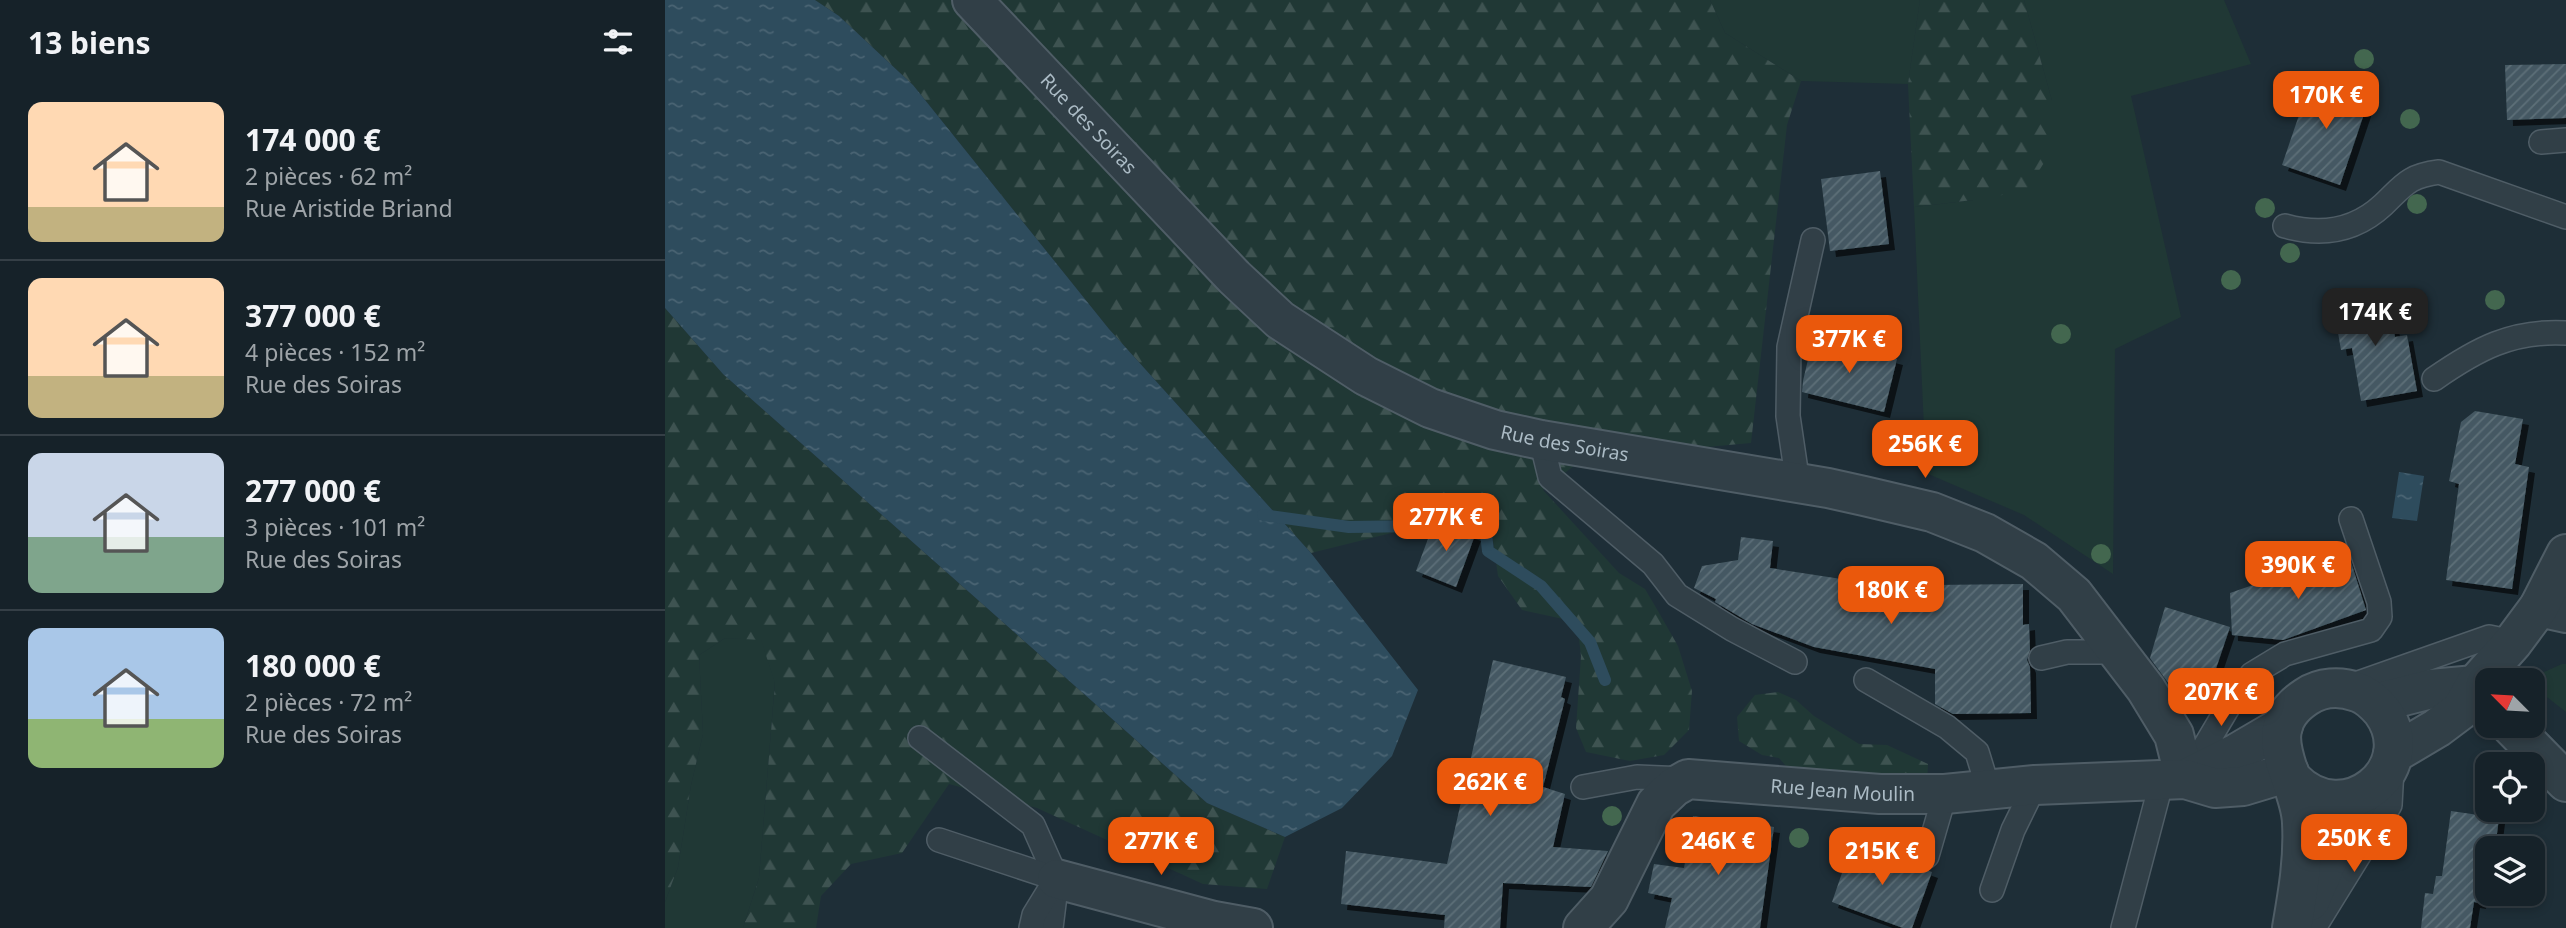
<!DOCTYPE html>
<html lang="fr">
<meta charset="utf-8">
<style>
:root{--surface:#162229;--page:#1f2a31;--text:#f1f3f6;--muted:#9ea4a8;--line:#353f46;--accent:#ea580c}
body{margin:0;font-family:"Noto Sans",sans-serif;background:var(--page);color:var(--text);height:100vh;display:flex;flex-direction:column;font-size:26px;white-space:nowrap}
*{box-sizing:border-box;margin:0}
p{font-size:23px;color:var(--muted)}
.icon{flex:none;width:38px;height:38px;fill:none;stroke:currentColor;stroke-width:2;stroke-linecap:round;stroke-linejoin:round}
.map{position:relative;flex:1;overflow:hidden}
.sheet{display:flex;flex-direction:column;background:var(--surface);width:665px}
.sheet>*{flex:none}
.needle{width:46px;rotate:294deg}
.fabs{position:absolute;left:1810px;top:668px;display:grid;gap:14px}
.fabs a{display:grid;place-items:center;width:70px;height:70px;border-radius:14px;background:var(--surface);box-shadow:0 4px 10px #0003,0 0 0 2px var(--line);font-size:35px}
.price{position:absolute;translate:-50% -60px;padding:0 16px;border-radius:14px;background:var(--accent);color:#fff;font-size:23px;line-height:46px;filter:drop-shadow(0 2px 4px #0008)}
.price::after{content:'';position:absolute;left:50%;top:42px;width:21px;height:16px;margin-left:-10px;background:inherit;clip-path:polygon(0 0,100% 0,50% 100%)}
.price.selected{background:#222;color:#fff}
ul{padding:0;list-style:none}
li{display:flex;align-items:center;gap:21px;height:175px;padding:0 28px}
li+li{border-top:2px solid var(--line)}
li span{display:grid;place-items:center;flex:none;width:196px;height:140px;border-radius:14px;color:#555}
li>.icon{margin-inline-start:auto}
span .icon{width:84px;height:84px;fill:#fffc;stroke-width:1}
li b{font-size:30px}
h2{display:flex;justify-content:space-between;align-items:center;height:84px;padding:0 28px;font-size:30px}
main{display:flex;flex:1;min-height:0}
.map>svg:first-child{display:block}
.grass{fill:#203835}
.forest{fill:url(#forest-firs)}
.water{fill:url(#water-ripples)}
.lines{fill:none;stroke-linecap:round;stroke-linejoin:round}
.stream{stroke:#2e4c5d;stroke-width:12}
.building{fill:url(#building-hatch);filter:url(#shadow)}
.service-casing{stroke:#4f5d66;stroke-width:26}
.minor-casing{stroke:#4f5d66;stroke-width:42}
.tertiary-casing{stroke:#4f5d66;stroke-width:42}
.service{stroke:#313f47;stroke-width:23}
.minor{stroke:#313f47;stroke-width:38}
.tertiary{stroke:#313f47;stroke-width:38}
.tree{fill:#43674f}
.labels{text-anchor:middle;dominant-baseline:central;stroke-width:6;stroke-linejoin:round;paint-order:stroke}
.street-label{font-size:19px;fill:#abbbc5;stroke:#17242b}
</style>
<main>
<section class="sheet">
<h2>13 biens<svg class="icon" aria-label="filters" viewBox="0 0 24 24"><path d="M4 7h16M4 17h16"/><circle cx="9" cy="7" r="2"/><circle cx="15" cy="17" r="2"/></svg></h2>
<ul>
<li><span style="background:linear-gradient(#ffd9b3 75%,#c2b280 0)"><svg class="icon" aria-label="home" viewBox="0 0 24 24"><path d="M3 11l9-7 9 7M6 9v11h12V9"/></svg></span><div><b>174 000 €</b><p>2 pièces · 62 m²</p><p>Rue Aristide Briand</p></div></li>
<li><span style="background:linear-gradient(#ffd9b3 70%,#c2b280 0)"><svg class="icon" aria-label="home" viewBox="0 0 24 24"><path d="M3 11l9-7 9 7M6 9v11h12V9"/></svg></span><div><b>377 000 €</b><p>4 pièces · 152 m²</p><p>Rue des Soiras</p></div></li>
<li><span style="background:linear-gradient(#c9d6e8 60%,#7fa58c 0)"><svg class="icon" aria-label="home" viewBox="0 0 24 24"><path d="M3 11l9-7 9 7M6 9v11h12V9"/></svg></span><div><b>277 000 €</b><p>3 pièces · 101 m²</p><p>Rue des Soiras</p></div></li>
<li><span style="background:linear-gradient(#a9c7e8 65%,#8fb573 0)"><svg class="icon" aria-label="home" viewBox="0 0 24 24"><path d="M3 11l9-7 9 7M6 9v11h12V9"/></svg></span><div><b>180 000 €</b><p>2 pièces · 72 m²</p><p>Rue des Soiras</p></div></li>
</ul>
</section>
<div class="map">
<svg width="1901" height="928" viewBox="0 0 1901 928">
<defs>
<pattern id="forest-firs" width="22" height="20" patternUnits="userSpaceOnUse" patternTransform="scale(1.75)"><rect width="22" height="20" fill="#203835"/><path d="M5 1l3.5 6h-7zM16 11l3.5 6h-7z" fill="#3e5351"/></pattern>
<pattern id="water-ripples" width="26" height="14" patternUnits="userSpaceOnUse" patternTransform="scale(1.75)"><rect width="26" height="14" fill="#2e4c5d"/><path d="M2 4q2-2 4 0t4 0M15 11q2-2 4 0t4 0" fill="none" stroke="#4a6473"/></pattern>
<pattern id="building-hatch" width="6" height="6" patternUnits="userSpaceOnUse" patternTransform="scale(1.75)"><rect width="6" height="6" fill="#455963"/><path d="M-1 1l2-2M0 6l6-6M5 7l2-2" fill="none" stroke="#5d6f78"/></pattern>
<filter id="shadow"><feDropShadow dx="6" dy="6" stdDeviation="0" flood-color="#0009"/></filter>
</defs>
<rect width="100%" height="100%" fill="#1e2e37"/>
<g class="grass">
<path d="M1045,0h210l-12,84 -107,-3 -76,-48z"/>
<path d="M1359,0h200l27,64 -120,32 50,221 -66,32 -2,225 -89,-59 -98,-42 -12,-266 59,-7 79,-99z"/>
<path d="M60,638l36,1 14,43 -16,196 -16,50h-78v-26l13,-35 13,-82 12,-51 -4,-79z"/>
<path d="M1897,664h4v48l-23,-18 -11,9v-21l10,-9z"/>
</g>
<g class="forest">
<path d="M150,0h895l15,33 76,48 -14,44 -36,318 -167,15 -41,32 76,83 26,16 13,22 20,35 14,45 -3,39 -25,25 -34,6 -44,-9 -10,-24 5,-72 -4,-34 -55,-12 -24,-34 -6,-42 -36,-17 -145,36 -202,-224 -196,-244 -74,-69z"/>
<path d="M1255,0h104l28,101 -3,54 -23,36 -53,9 -59,7 -6,-123z"/>
<path d="M0,308l58,66 484,429 78,34 -18,52 -64,-5 -166,-76 -88,-24 -47,69 -51,11 -30,32 -5,32h-73l16,-50 16,-195 -14,-43 -36,-2 -26,17 4,79 -12,51 -13,82 -13,35z"/>
<path d="M1113,692l18,8 18,16 45,28 28,1 41,19 -1,20 -133,-9 -15,-17 -17,-3 -23,-14 -2,-24 18,-22z"/>
</g>
<g class="water">
<path d="M0,0h150l24,16 74,69 196,244 202,224 107,137 -26,66 -50,52 -57,29 -78,-34 -484,-429 -58,-66z"/>
<path d="M1734,472l25,4 -7,45 -25,-3z"/>
</g>
<g class="lines">
<path class="stream" d="M598,515l86,12 71,-1 13,-15 53,23 2,17 53,35 49,56 15,38"/>
</g>
<g class="building">
<path d="M1901,64v54l-59,2 -2,-55z"/>
<path d="M1647,77l58,19 -30,89 -58,-20z"/>
<path d="M1215,171l9,73 -59,7 -9,-72z"/>
<path d="M1723,294l7,43 12,-2 10,56 -56,10 -9,-53 -11,2 -8,-46z"/>
<path d="M1148,338l84,21 -13,53 -82,-20 1,-11z"/>
<path d="M1810,411l48,8 -8,45 14,3 -17,122 -66,-9 13,-96 -10,-3 12,-59z"/>
<path d="M770,520l40,15 -19,52 -40,-16z"/>
<path d="M1076,537l32,4 -3,27 163,25v-8l90,-1v41l6,-1 1,26 -3,10 3,7 1,46 -78,1 -18,-10v-35l-121,-22 -62,-23 -37,-22 1,-3 -22,-11 8,-22 36,-6z"/>
<path d="M1683,552l18,58 -83,30 -51,-5 -2,-42z"/>
<path d="M1500,607l65,20 -24,71 -37,-14 -19,-26z"/>
<path d="M828,660l73,17 -5,20 4,2 -22,88 22,7 -12,53 55,4 -17,36 -88,-4 -3,45h-56l1,-13 -104,-11 5,-53 101,13z"/>
<path d="M1786,811l48,7 -4,31h-8v34l-4,-1 -3,21 -6,-1 -4,26h-49l4,-35 8,1 3,-18h6z"/>
<path d="M1028,816l81,11 -14,101h-95l7,-30 -24,-5 6,-29 30,4z"/>
<path d="M1187,844l80,28 -20,56h-9l-71,-26z"/>
</g>
<g class="lines">
<defs>
<g id="service">
<path d="M1876,142l25,-2"/>
<path d="M1620,226c36,10 70,5 98,-21 21,-20 25,-29 56,-33l127,45"/>
<path d="M1769,379c43,-30 78,-49 132,-46"/>
<path d="M876,440l9,37 103,87 24,31 55,34 63,33"/>
<path d="M1133,484l-10,-68 1,-69 24,-107"/>
<path d="M1376,658l26,-6h52"/>
<path d="M1201,680l81,47 30,25 11,36"/>
<path d="M1679,688l145,-51 24,5"/>
<path d="M255,738l113,87 24,54 -6,49"/>
<path d="M1524,773l41,-69 22,-30 33,-20 86,-24 9,-13 -1,-15 -28,-83"/>
<path d="M918,787l54,-10 48,2"/>
<path d="M274,840l118,39"/>
<path d="M1262,856l18,-62"/>
<path d="M1327,890l21,-60 22,-45"/>
<path d="M366,928l3,-13 19,-31"/>
<path d="M1458,928l39,-148"/>
<path d="M1649,928l76,-123 2,-37"/>
</g>
<g id="minor">
<path id="s1" d="M307,0l262,277 46,43 86,56 64,32 65,22 46,10 287,48 36,8 68,16 53,21 49,28 40,34 72,94 28,46 11,44"/>
<path d="M1874,607l27,6"/>
<path d="M1846,726l55,56"/>
<path d="M1520,779l52,-26 46,-27"/>
<path d="M392,879l157,42 39,7"/>
<path id="s2" d="M918,928l26,-29 47,-95 18,-17 14,-8 192,15h65l90,-9 150,-6 30,9 28,-2 46,-14"/>
</g>
<g id="tertiary">
<path d="M1711,703l55,-14 44,-4"/>
<path d="M1728,754l44,-26 24,-18 14,-25 38,-43 26,-35 27,-53"/>
<path d="M1645,901l31,-71 20,-35"/>
<path d="M1627,928c6,-35 12,-69 10,-105 -1,-44 -49,-91 4,-126 15,-10 34,-11 51,-5 10,3 18,11 25,19 42,58 -38,122 -89,69"/>
</g>
</defs>
<use href="#service" class="service-casing"/>
<use href="#minor" class="minor-casing"/>
<use href="#tertiary" class="tertiary-casing"/>
<use href="#service" class="service"/>
<use href="#minor" class="minor"/>
<use href="#tertiary" class="tertiary"/>
</g>
<g class="tree">
<circle cx="1699" cy="59" r="10"/>
<circle cx="1745" cy="119" r="10"/>
<circle cx="1752" cy="204" r="10"/>
<circle cx="1600" cy="208" r="10"/>
<circle cx="1625" cy="253" r="10"/>
<circle cx="1566" cy="280" r="10"/>
<circle cx="1830" cy="300" r="10"/>
<circle cx="1396" cy="334" r="10"/>
<circle cx="1436" cy="554" r="10"/>
<circle cx="947" cy="816" r="10"/>
<circle cx="1134" cy="838" r="10"/>
</g>
<g class="labels">
<g class="street-label">
<text stroke="none"><textPath href="#s1" startOffset="170">Rue des Soiras</textPath></text>
<text stroke="none"><textPath href="#s1" startOffset="758">Rue des Soiras</textPath></text>
<text stroke="none"><textPath href="#s2" startOffset="341">Rue Jean Moulin</textPath></text>
</g>
</g>
</svg>
<div class="fabs">
<a><svg class="needle" viewBox="-14 -14 28 28"><path d="M0-13l5 13h-10z" fill="#e53935"/><path d="M0 13l5-13h-10z" fill="#9ea4a8"/></svg></a>
<a><svg class="icon" aria-label="locate" viewBox="0 0 24 24"><circle cx="12" cy="12" r="6"/><path d="M12 2v4M12 18v4M2 12h4M18 12h4"/></svg></a>
<a><svg class="icon" aria-label="layers" viewBox="0 0 24 24"><path d="M12 4l9 5-9 5-9-5zM3 14l9 5 9-5"/></svg></a>
</div>
<b class="price" style="left:1661px;top:131px">170K €</b>
<b class="price selected" style="left:1710px;top:348px">174K €</b>
<b class="price" style="left:1184px;top:375px">377K €</b>
<b class="price" style="left:1260px;top:480px">256K €</b>
<b class="price" style="left:781px;top:553px">277K €</b>
<b class="price" style="left:1633px;top:601px">390K €</b>
<b class="price" style="left:1226px;top:626px">180K €</b>
<b class="price" style="left:1556px;top:728px">207K €</b>
<b class="price" style="left:825px;top:818px">262K €</b>
<b class="price" style="left:1689px;top:874px">250K €</b>
<b class="price" style="left:496px;top:877px">277K €</b>
<b class="price" style="left:1053px;top:877px">246K €</b>
<b class="price" style="left:1217px;top:887px">215K €</b>
</div>
</main>
